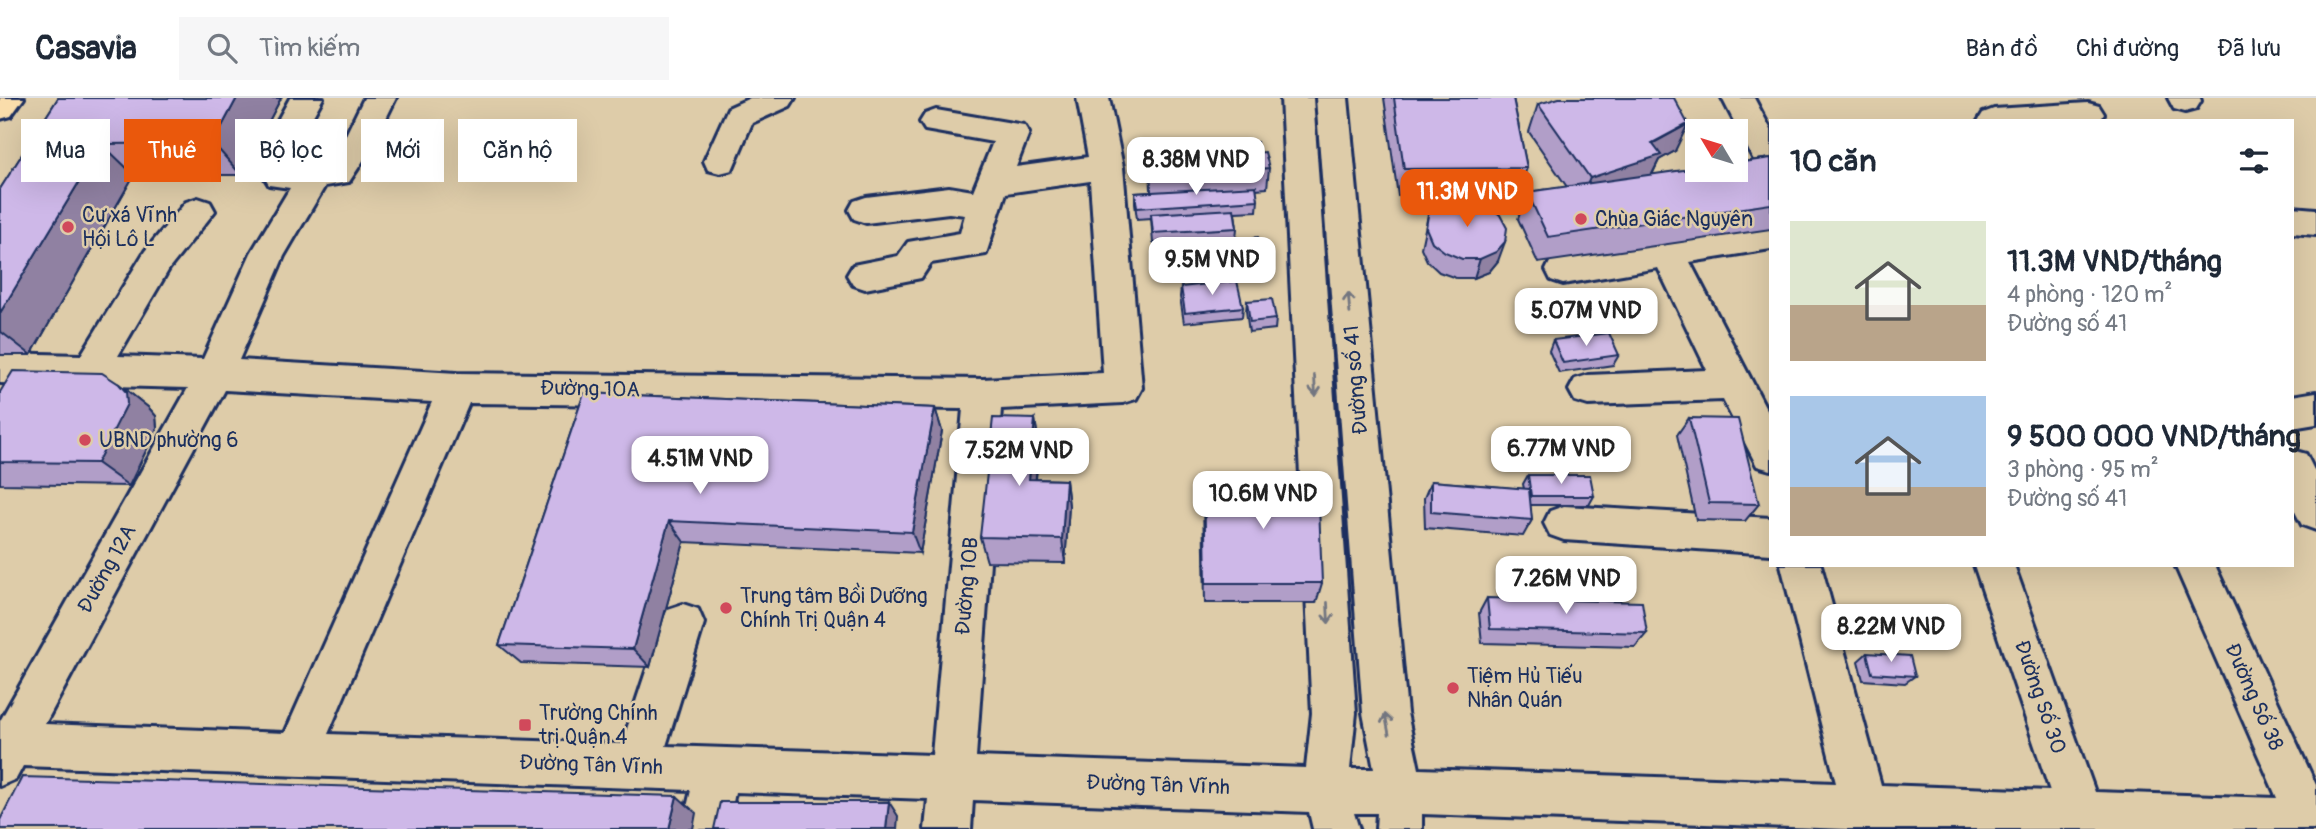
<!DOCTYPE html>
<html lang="vi">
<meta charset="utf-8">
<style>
:root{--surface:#fff;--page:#f6f6f7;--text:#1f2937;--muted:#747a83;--line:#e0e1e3;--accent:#ea580c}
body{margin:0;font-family:Pangolin,sans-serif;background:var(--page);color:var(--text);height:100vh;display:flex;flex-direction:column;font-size:26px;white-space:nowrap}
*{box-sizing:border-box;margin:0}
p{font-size:23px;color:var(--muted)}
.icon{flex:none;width:38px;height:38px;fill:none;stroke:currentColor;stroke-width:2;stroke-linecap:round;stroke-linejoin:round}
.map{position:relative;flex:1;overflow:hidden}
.details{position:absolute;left:1769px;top:21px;width:525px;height:448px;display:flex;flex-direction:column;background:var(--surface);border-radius:0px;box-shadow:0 7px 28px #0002}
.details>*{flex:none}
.hud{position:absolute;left:21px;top:21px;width:665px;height:63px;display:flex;gap:14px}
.needle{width:46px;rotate:308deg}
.controls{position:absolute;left:1685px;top:21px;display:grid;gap:14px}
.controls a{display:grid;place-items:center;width:63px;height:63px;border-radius:0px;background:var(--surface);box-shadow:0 7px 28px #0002;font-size:35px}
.price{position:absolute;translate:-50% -60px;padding:0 16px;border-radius:14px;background:#fff;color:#222;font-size:23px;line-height:46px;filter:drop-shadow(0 2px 4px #0008)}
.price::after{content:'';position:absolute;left:50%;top:42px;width:21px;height:16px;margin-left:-10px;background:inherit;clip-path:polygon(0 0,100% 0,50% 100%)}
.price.selected{background:var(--accent);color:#fff}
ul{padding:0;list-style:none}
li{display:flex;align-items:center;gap:21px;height:175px;padding:0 21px}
li span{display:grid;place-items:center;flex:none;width:196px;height:140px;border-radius:0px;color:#555}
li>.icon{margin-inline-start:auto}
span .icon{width:84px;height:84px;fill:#fffc;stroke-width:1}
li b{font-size:30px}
h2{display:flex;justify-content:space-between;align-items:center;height:84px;padding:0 21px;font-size:30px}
.tag{padding:0 24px;border-radius:0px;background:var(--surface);box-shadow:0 7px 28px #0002;font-size:24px;line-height:63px}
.tag.selected{background:var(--accent);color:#fff}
header{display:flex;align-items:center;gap:42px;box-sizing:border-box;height:98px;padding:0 35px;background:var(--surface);border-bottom:2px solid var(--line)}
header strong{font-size:33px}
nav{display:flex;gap:38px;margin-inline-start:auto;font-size:24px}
.search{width:490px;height:63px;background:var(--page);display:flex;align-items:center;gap:18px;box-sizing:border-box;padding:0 24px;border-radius:0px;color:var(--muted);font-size:26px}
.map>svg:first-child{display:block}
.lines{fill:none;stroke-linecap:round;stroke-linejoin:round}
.minor-casing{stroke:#1b2f5e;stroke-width:6}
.major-casing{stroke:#1b2f5e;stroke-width:6}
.minor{fill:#decca9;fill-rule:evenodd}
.major{fill:#faddab;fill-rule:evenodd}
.wall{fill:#b19ec8;stroke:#1b2f5e;stroke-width:2}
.shaded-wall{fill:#9081a2;stroke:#1b2f5e;stroke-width:2}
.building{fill:#ceb8e8;stroke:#1b2f5e;stroke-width:2}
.oneway{stroke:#737680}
.poi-dot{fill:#d1495b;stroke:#decca9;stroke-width:2.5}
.labels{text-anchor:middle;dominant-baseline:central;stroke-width:5;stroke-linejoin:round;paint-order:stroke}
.poi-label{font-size:21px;fill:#1b2f5e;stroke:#decca9;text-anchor:start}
.street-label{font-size:21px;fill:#1b2f5e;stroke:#decca9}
</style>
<header>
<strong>Casavia</strong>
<div class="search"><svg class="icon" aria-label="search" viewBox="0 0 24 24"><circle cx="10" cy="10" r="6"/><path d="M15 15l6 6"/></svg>Tìm kiếm</div>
<nav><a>Bản đồ</a><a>Chỉ đường</a><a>Đã lưu</a></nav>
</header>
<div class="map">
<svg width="2316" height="731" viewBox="0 0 2316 731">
<rect width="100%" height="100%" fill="#decca9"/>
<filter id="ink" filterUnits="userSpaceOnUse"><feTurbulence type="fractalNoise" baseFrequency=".0143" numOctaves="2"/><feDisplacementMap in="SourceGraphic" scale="14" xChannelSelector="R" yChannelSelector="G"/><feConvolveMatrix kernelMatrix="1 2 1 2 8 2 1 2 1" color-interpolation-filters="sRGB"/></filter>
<g filter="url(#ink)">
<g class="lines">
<defs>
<g id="minor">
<path d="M290,0h33l-35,63 2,2 38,-2 15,-20 21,-43h32l-24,49 -23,35 -24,4 -41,70 -45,104 218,13 526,6 120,-6 -13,-192 -84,12 -20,61 -55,9 -10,15 -56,11 -12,-4 -6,-10 6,-10 45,-9 10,-14 52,-9 5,-18 -16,-2 -83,10 -12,-4 -5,-9 5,-9 12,-4 83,-10 24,4 20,-49 -68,-12 -5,-8 5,-8 11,-4 88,15 5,8 -13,34 72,-10 -11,-59h32l14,69 19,221 -6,11 -13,4 -122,6 -25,348 330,11 6,-55 -31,-615h32l43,615 -6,56h24l-11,-56 -47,-615h32l59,615 12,56 417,14 -55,-218h40l60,220 169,6 -76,-226h40l81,227 182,6 -102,-233h40l101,220v44h-469l-425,-15v15h-46l1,-16h-23l5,16h-46l-4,-17 -336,-12 -2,29h-46l3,-30 -193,-7 -7,37h-46l9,-39 -668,-24 -7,13 -16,7v-65l188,-333 -188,-5v-30l81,2 64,-104 41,-49 12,-4 12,4 5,9 -46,58 -51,87 85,3 48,-106 39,-65 -21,-3 -14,-23zM225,292l207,12 -147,331 -240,-9zM469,305l494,6 -31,346 -266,-9 38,-123 -6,-14 -15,-5 -15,5 -6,14 -40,121 -294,-10z"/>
<path d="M750,0h45l-5,8 -38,17 -20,47 -12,3 -12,-3 -4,-9 24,-53z"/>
<path d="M1722,0h32l17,32v43l-12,-3z"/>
<path d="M2168,0h32l1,3 -5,8 -11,3 -11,-3z"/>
<path d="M2088,5l11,3 5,8 -4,7h-122l5,-8 11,-4z"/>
<path d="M2292,109l24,2v26l-24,-2z"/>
<path d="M1771,125v26l-81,13 81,156v52l-14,-4 -34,-66 -135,5 -13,-4 -6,-11 6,-11 13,-4 119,-5 -49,-102 -95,16 -12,-4 -5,-10 5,-10z"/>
<path d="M2316,294v32l-24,4v-32z"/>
<path d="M2292,352l14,4 10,20v56l-14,-5 -10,-19z"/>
<path d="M1564,408l207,12v36l-207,-14 -14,-5 -6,-12 6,-12z"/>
</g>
<path id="major" d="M0,0h24l-13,18 -11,3z"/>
</defs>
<use href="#minor" class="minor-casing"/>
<use href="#major" class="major-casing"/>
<use href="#minor" class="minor"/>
<use href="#major" class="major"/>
</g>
<g class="wall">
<path d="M58,0h223l-40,77h-107l-103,180h-31v-166z"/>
<path d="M1384,0h129l14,70 -10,27 -119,1z"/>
<path d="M1538,6l137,47 -16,9 -7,15 119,-17v71l-233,34 -20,-44 9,-27 40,-5 -38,-55z"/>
<path d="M1221,47l37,8 11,15 -2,20 -11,1 2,11 -1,11 -22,1 2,16 -1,11 -83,4 -2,-25 -14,1 -2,-15v-11l16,-1 -1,-29 70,-6z"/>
<path d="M1428,117l70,46 -9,11 -15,6h-18l-17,-6 -12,-11 -6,-13z"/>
<path d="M1159,153h103l-1,11 -98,14 -4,-14z"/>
<path d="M1181,189l62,20 -1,10 -58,6 -4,-26z"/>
<path d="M1247,203l29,18 -1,10 -26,3 -3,-21z"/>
<path d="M1553,242l66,15 -6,10 -54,8 -10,-22z"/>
<path d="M119,286l30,24 7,8 1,12 -28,58 -129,-2v-92z"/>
<path d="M584,295l351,15 7,23 -22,122 -236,-11 -34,125 -129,-4 -22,-18z"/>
<path d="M1689,320l70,86 -14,17 -49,-1 -19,-85z"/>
<path d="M1035,321l4,27 -3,33 30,1 3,26 -4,57 -78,-1 -7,-25z"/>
<path d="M1528,377l66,21 -5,9h-59l2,15 -9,16 -98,-8 -1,-30 7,-17 93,8 -1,-5z"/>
<path d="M1204,381l118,104 -6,20h-111l-2,-102z"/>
<path d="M1898,467h31l-3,3z"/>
<path d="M1487,500l160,35 -12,14 -153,-4 -3,-30z"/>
<path d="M1867,555l48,23 -10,7 -42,-3 -5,-19z"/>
</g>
<g class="shaded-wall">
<path d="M237,0h44l-40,77 -28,-32z"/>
<path d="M1688,26l-13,27 -16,9 -11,22 -69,22 11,-26z"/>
<path d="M102,46l32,31 -103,180 -31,-24v-18z"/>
<path d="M1505,144l-7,19 -9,11 -15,6 6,-19z"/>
<path d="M119,286l30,24 7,8 1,12 -28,58 -32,-23z"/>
<path d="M935,310l7,23 -22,122 -8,-21z"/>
<path d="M1035,321l4,27 -6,59 -4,-26z"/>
<path d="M1066,382l3,26 -4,57 -3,-24z"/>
<path d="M669,423l15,21 -34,125 -17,-18z"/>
<path d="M677,698l19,17 -3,16h-24z"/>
<path d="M889,704l9,14 -1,13h-11z"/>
</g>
<g class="building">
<path d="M58,0h179l-24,45 -111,1 -102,169v-124z"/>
<path d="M1394,0h119l14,70 -123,1z"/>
<path d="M1559,0h115l14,26 -36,19 9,12 -71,23 -52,-74z"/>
<path d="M1257,44l1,11 -36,3 -1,-11z"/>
<path d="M1265,54l4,16 -117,11 -2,-16z"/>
<path d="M1771,60v46l-223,33 -21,-45 171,-24v2h38v-7z"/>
<path d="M1256,88l2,14 -121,8 -2,-15z"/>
<path d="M1453,101h17l17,5 13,11 7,13 -2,14 -9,10 -16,7h-18l-17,-7 -13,-10 -6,-14 2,-13 10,-10z"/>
<path d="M1234,111l3,19 -84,5 -2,-19z"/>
<path d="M1258,139l4,14 -99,14 -4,-14z"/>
<path d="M1237,183l6,26 -58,6 -4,-26z"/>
<path d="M1272,201l4,20 -26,3 -3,-21z"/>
<path d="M1609,235l10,22 -56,8 -10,-23z"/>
<path d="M13,273l89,2 17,11 7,8 1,12 -30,59 -97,-1v-70z"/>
<path d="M584,295l351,15 -23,124 -243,-11 -36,128 -134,-4z"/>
<path d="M993,320l42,1 -6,60 37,1 -4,59 -82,-2z"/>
<path d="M1689,320l49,1 21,85 -50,-1z"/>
<path d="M1528,377h62l4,21h-63z"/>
<path d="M1204,381h114l4,104h-116z"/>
<path d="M1431,383l98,8 3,31 -101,-8z"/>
<path d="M1487,500l155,4 5,31 -157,-4z"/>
<path d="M1867,555l43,3 5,20 -43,-3z"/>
<path d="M22,679l655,19 -8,33h-669v-9z"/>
<path d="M720,704h169l-3,27h-172z"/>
</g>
<defs><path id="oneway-shaft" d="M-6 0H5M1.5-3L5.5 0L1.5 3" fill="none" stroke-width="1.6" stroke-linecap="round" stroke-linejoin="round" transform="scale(1.75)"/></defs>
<g class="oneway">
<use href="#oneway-shaft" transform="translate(1349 205) rotate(-95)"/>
<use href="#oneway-shaft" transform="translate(1315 288) rotate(87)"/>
<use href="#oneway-shaft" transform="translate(1328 515) rotate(87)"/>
<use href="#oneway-shaft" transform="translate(1387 626) rotate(-101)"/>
</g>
</g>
<g class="poi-dot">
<circle cx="1581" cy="121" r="7"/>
<circle cx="68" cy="129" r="7"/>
<circle cx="85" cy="342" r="7"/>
<circle cx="726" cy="510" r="7"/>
<circle cx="1453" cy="590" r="7"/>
<rect x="518" y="620" width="14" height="14" rx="3.5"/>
</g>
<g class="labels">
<g class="poi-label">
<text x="82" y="117">Cư xá Vĩnh<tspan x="82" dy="24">Hội Lô L</tspan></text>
<text x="1595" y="121">Chùa Giác Nguyên</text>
<text x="99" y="342">UBND phường 6</text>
<text x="740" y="498">Trung tâm Bồi Dưỡng<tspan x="740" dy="24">Chính Trị Quận 4</tspan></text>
<text x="1467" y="578">Tiệm Hủ Tiếu<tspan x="1467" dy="24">Nhân Quán</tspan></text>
<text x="539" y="615">Trường Chính<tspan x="539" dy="24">trị Quận 4</tspan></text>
</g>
<g class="street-label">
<text transform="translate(1356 282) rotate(-95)">Đường số 41</text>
<text transform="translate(590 291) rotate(1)">Đường 10A</text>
<text transform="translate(107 471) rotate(-61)">Đường 12A</text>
<text transform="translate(967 488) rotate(-85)">Đường 10B</text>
<text transform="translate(2040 599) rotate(71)">Đường Số 30</text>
<text transform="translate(2254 599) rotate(66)">Đường Số 38</text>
<text transform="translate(591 667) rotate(2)">Đường Tân Vĩnh</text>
<text transform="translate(1158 687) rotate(2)">Đường Tân Vĩnh</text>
</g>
</g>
</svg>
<div class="controls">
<a><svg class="needle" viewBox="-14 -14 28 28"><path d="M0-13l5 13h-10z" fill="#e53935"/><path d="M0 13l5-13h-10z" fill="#747a83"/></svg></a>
</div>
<b class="price" style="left:1196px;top:99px">8.38M VND</b>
<b class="price selected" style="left:1467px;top:131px">11.3M VND</b>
<b class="price" style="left:1212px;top:199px">9.5M VND</b>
<b class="price" style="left:1586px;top:250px">5.07M VND</b>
<b class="price" style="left:1561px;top:388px">6.77M VND</b>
<b class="price" style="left:1019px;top:390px">7.52M VND</b>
<b class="price" style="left:700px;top:398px">4.51M VND</b>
<b class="price" style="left:1263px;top:433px">10.6M VND</b>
<b class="price" style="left:1566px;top:518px">7.26M VND</b>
<b class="price" style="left:1891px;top:566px">8.22M VND</b>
<div class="hud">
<a class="tag">Mua</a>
<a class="tag selected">Thuê</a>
<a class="tag">Bộ lọc</a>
<a class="tag">Mới</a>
<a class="tag">Căn hộ</a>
</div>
<section class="details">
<h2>10 căn<svg class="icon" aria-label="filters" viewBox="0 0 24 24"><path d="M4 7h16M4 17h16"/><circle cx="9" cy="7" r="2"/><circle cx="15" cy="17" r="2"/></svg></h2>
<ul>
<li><span style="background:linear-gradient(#dfe7d0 60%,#b9a48a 0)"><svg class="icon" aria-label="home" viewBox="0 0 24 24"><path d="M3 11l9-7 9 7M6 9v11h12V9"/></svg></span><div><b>11.3M VND/tháng</b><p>4 phòng · 120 m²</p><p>Đường số 41</p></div></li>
<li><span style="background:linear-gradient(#a9c7e8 65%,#b9a48a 0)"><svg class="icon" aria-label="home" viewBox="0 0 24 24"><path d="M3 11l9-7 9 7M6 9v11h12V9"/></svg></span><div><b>9 500 000 VND/tháng</b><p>3 phòng · 95 m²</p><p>Đường số 41</p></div></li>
</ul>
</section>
</div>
